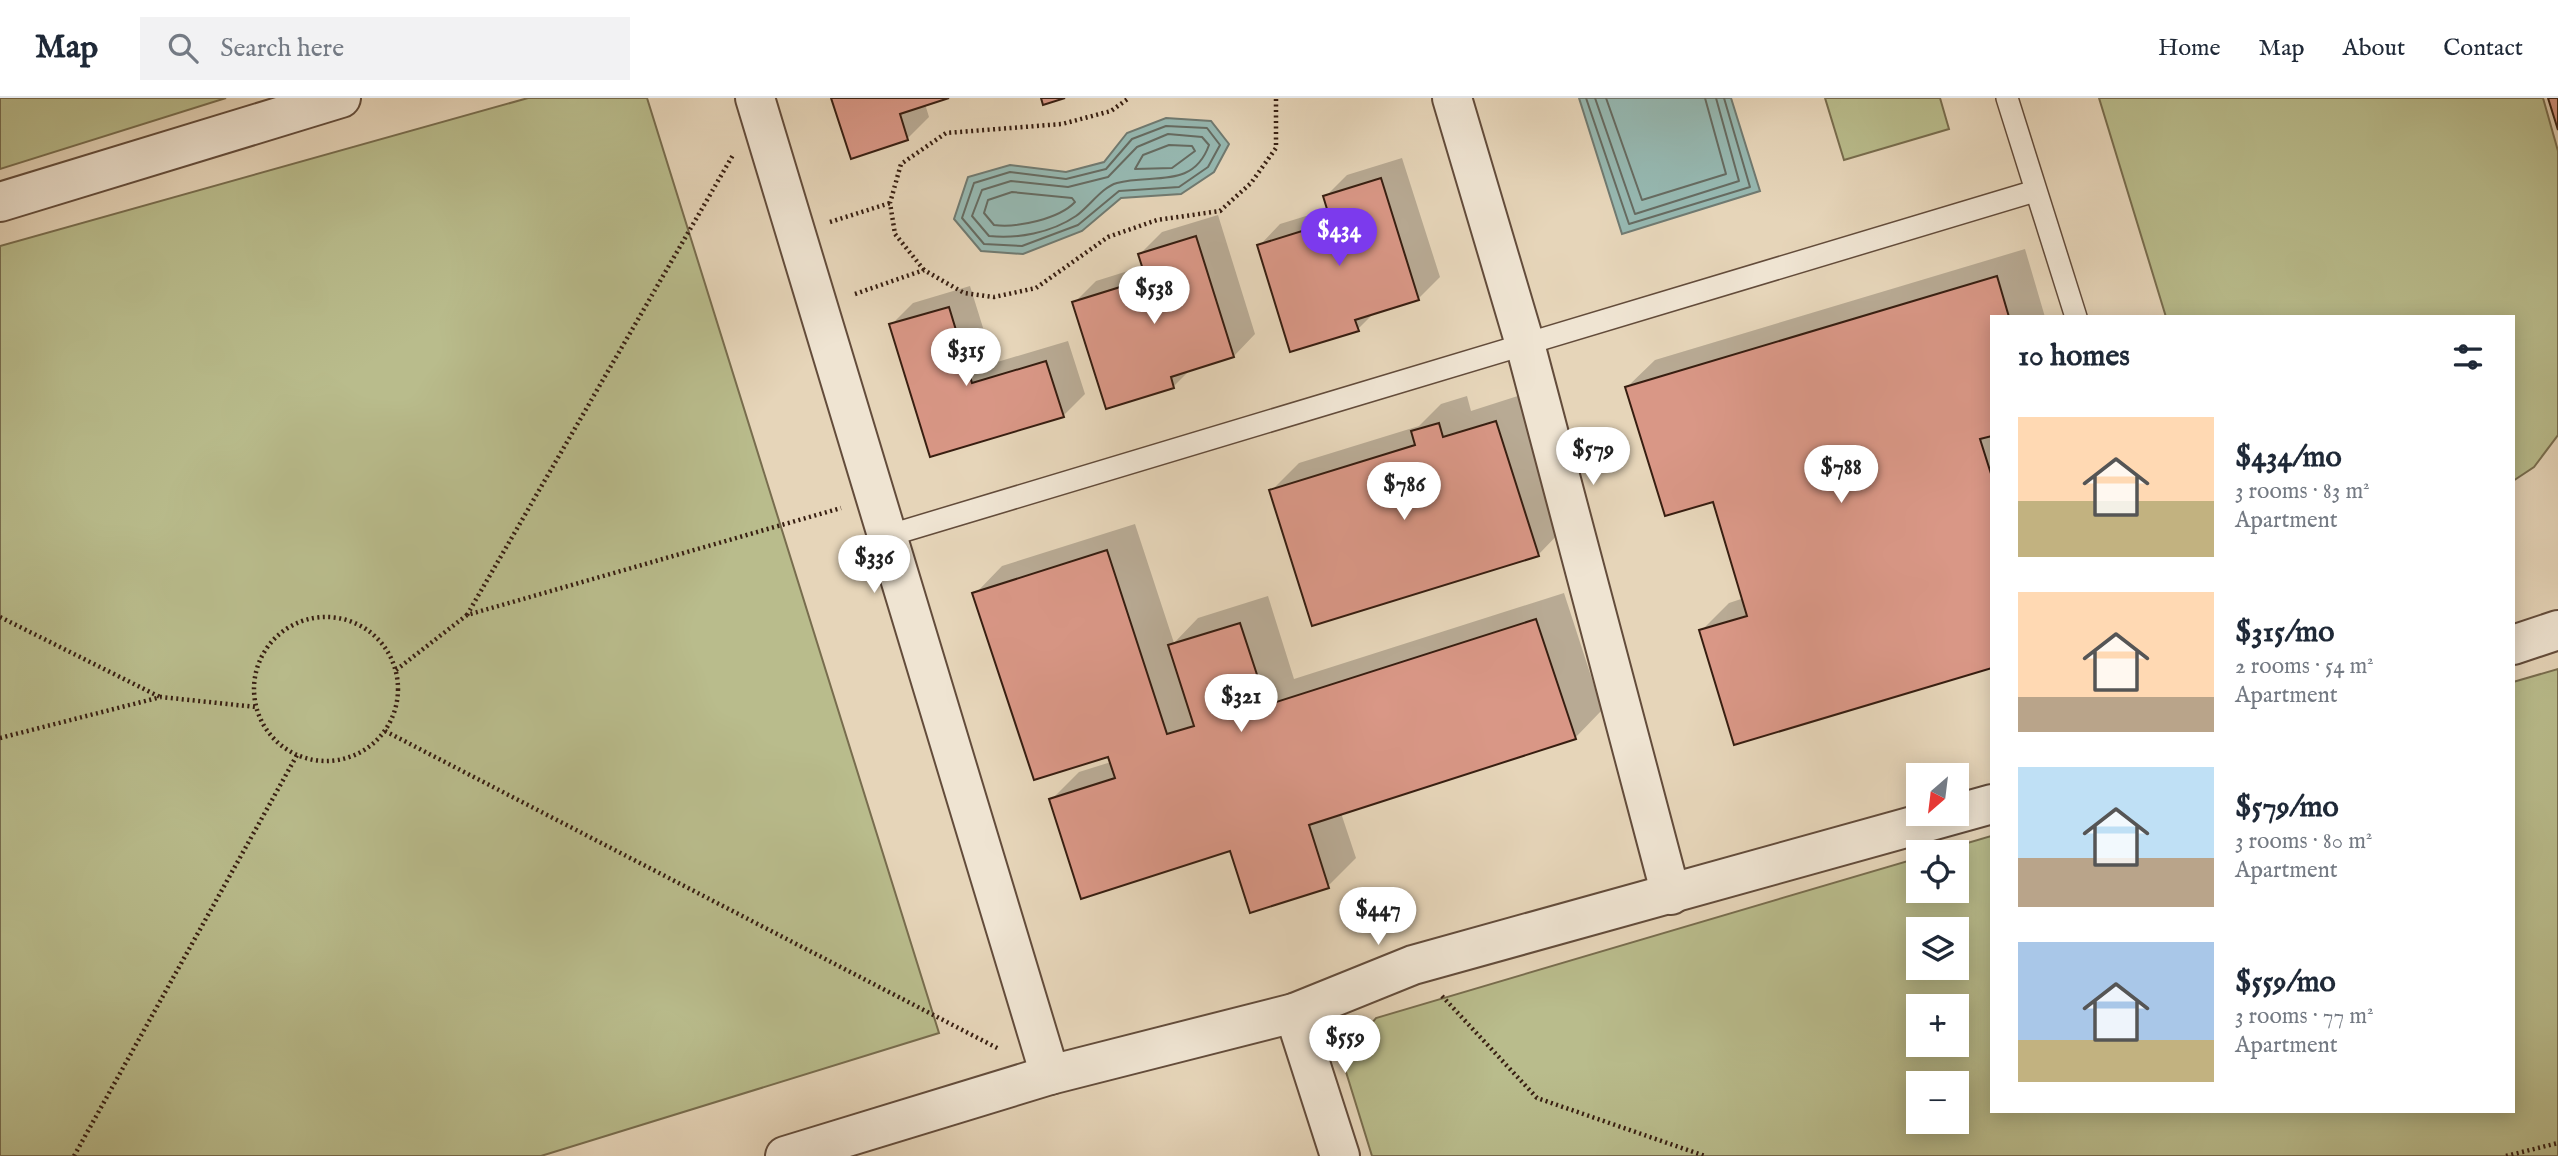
<!DOCTYPE html>
<meta charset="utf-8">
<style>
:root{--surface:#fff;--page:#f2f2f3;--text:#1f2937;--muted:#747a83;--line:#e0e1e3;--accent:#7c3aed}
body{margin:0;font-family:"IM FELL English",serif;background:var(--page);color:var(--text);height:100vh;display:flex;flex-direction:column;font-size:26px;white-space:nowrap}
*{box-sizing:border-box;margin:0}
p{font-size:23px;color:var(--muted)}
.icon{flex:none;width:38px;height:38px;fill:none;stroke:currentColor;stroke-width:2;stroke-linecap:round;stroke-linejoin:round}
.map{position:relative;flex:1;overflow:hidden}
.side{position:absolute;left:1990px;top:217px;width:525px;height:798px;display:flex;flex-direction:column;background:var(--surface);border-radius:0px;box-shadow:0 4px 18px #0003}
.side>*{flex:none}
.needle{width:46px;rotate:208deg}
.controls{position:absolute;left:1906px;top:665px;display:grid;gap:14px}
.controls a{display:grid;place-items:center;width:63px;height:63px;border-radius:0px;background:var(--surface);box-shadow:0 4px 18px #0003;font-size:35px}
.price{position:absolute;translate:-50% -60px;padding:0 16px;border-radius:24px;background:#fff;color:#222;font-size:23px;line-height:46px;filter:drop-shadow(0 2px 4px #0008)}
.price::after{content:'';position:absolute;left:50%;top:42px;width:21px;height:16px;margin-left:-10px;background:inherit;clip-path:polygon(0 0,100% 0,50% 100%)}
.price.current{background:var(--accent);color:#fff}
ul{padding:0;list-style:none}
li{display:flex;align-items:center;gap:21px;height:175px;padding:0 28px}
li span{display:grid;place-items:center;flex:none;width:196px;height:140px;border-radius:0px;color:#555}
li>.icon{margin-inline-start:auto}
span .icon{width:84px;height:84px;fill:#fffc;stroke-width:1}
li b{font-size:30px}
h2{display:flex;justify-content:space-between;align-items:center;height:84px;padding:0 28px;font-size:30px}
header{display:flex;align-items:center;gap:42px;box-sizing:border-box;height:98px;padding:0 35px;background:var(--surface);border-bottom:2px solid var(--line)}
header strong{font-size:33px}
nav{display:flex;gap:38px;margin-inline-start:auto;font-size:24px}
.search{width:490px;height:63px;background:var(--page);display:flex;align-items:center;gap:18px;box-sizing:border-box;padding:0 24px;border-radius:0px;color:var(--muted);font-size:26px}
.map>svg:first-child{display:block}
.green{fill:#b9bc8c;stroke:#786d4e;stroke-width:2;fill-rule:evenodd}
.water{fill:#96b8b1;stroke:#707a71;stroke-width:2}
.shadow{fill:#0003}
.lines{fill:none;stroke-linecap:round;stroke-linejoin:round}
.shore{stroke:#666b61;stroke-width:2}
.building{fill:#d99786;stroke:#371e11;stroke-width:2}
.service-casing{stroke:#634c3b;stroke-width:24}
.minor-casing{stroke:#634c3b;stroke-width:42}
.tertiary-casing{stroke:#634c3b;stroke-width:42}
.path{stroke:#371e11;stroke-width:4.5;stroke-dasharray:2 3.5;stroke-linecap:butt}
.service{stroke:#efe4d2;stroke-width:21}
.minor{stroke:#efe4d2;stroke-width:38}
.tertiary{stroke:#efe4d2;stroke-width:38}
</style>
<header>
<strong>Map</strong>
<div class="search"><svg class="icon" aria-label="search" viewBox="0 0 24 24"><circle cx="10" cy="10" r="6"/><path d="M15 15l6 6"/></svg>Search here</div>
<nav><a>Home</a><a>Map</a><a>About</a><a>Contact</a></nav>
</header>
<div class="map">
<svg width="2558" height="1058" viewBox="0 0 2558 1058">
<rect width="100%" height="100%" fill="#e6d5b9"/>
<filter id="stains"><feTurbulence type="fractalNoise" baseFrequency=".00286" numOctaves="4"/><feColorMatrix values="0 0 0 0 .2 0 0 0 0 .09 0 0 0 0 .02 0 0 0 .5 -.17"/></filter>
<radialGradient id="worn" r=".72"><stop offset=".6" stop-color="#630" stop-opacity="0"/><stop offset="1" stop-color="#630" stop-opacity=".3"/></radialGradient>
<g class="green">
<path d="M0,0h226l-226,71z"/>
<path d="M528,0h119l292,935 -398,123h-541v-910z"/>
<path d="M1825,0h115l9,31 -105,31z"/>
<path d="M2099,0h444l15,53v284l-24,32 -21,14v-164h-347z"/>
<path d="M2558,571v487h-1186l-30,-97 34,-41 542,-160v33h38v-39h-19l54,-16 1,275h521v-429zM1956,831v39h-38v-39zM1956,908v39h-38v-39zM1956,985v39h-38v-39z"/>
</g>
<g class="water">
<path d="M1579,0h152l29,93 -138,43z"/>
<path d="M1166,20l45,3 18,23 -15,28 -33,22 -60,4 -39,33 -59,23 -42,-3 -27,-32 14,-42 42,-12 56,7 38,-10 23,-29z"/>
</g>
<g class="shadow">
<path d="M833,0h110l-18,6 4,13 -21,21 -56,18z"/>
<path d="M1402,60l38,119 -22,22 -42,12 -18,18 -99,-83 21,-22 49,-15 -4,-12 22,-22z"/>
<path d="M1218,117l37,119 -21,22 -43,13 -18,18 -99,-84 22,-22 48,-15 -4,-12 22,-22z"/>
<path d="M2025,151l20,68h-53v349l-291,-35 28,-28 15,-5 -30,-98 -87,-113 28,-27z"/>
<path d="M970,188l24,77 74,-22 17,53 -22,22 -132,39 -40,-130 22,-22z"/>
<path d="M1524,296l41,133 -27,28 -267,-64 28,-28 120,-37 22,-22 26,-8 4,15z"/>
<path d="M1135,426l39,119 24,-25 70,-22 26,83 270,-86 38,117 -27,28 -234,75 15,45 -28,28 -97,-37 -180,-49 28,-28 32,-10 -2,-8 -134,-160 27,-28z"/>
</g>
<g class="lines">
<g class="shore">
<path d="M1586,0l43,126 121,-37 -26,-89"/>
<path d="M1595,0l40,116 104,-33 -23,-83"/>
<path d="M1606,0l36,102 84,-26 -21,-76"/>
<path d="M1166,28l41,2 13,17 -12,22 -29,20 -60,4 -41,34 -56,21 -38,-2 -22,-26 12,-35 36,-11 56,7 40,-10 26,-30z"/>
<path d="M1168,36l34,3 7,8c-16,45 -57,28 -92,38 -15,4 -28,24 -41,33 -25,17 -59,23 -87,20l-17,-20 10,-26 29,-9 57,6 40,-10 29,-30z"/>
<path d="M1169,47l23,1 3,5 -23,17 -37,1 8,-14z"/>
<path d="M1012,94l60,6 3,4c-16,17 -58,26 -81,23l-10,-12 4,-13z"/>
</g>
</g>
<g class="building">
<path d="M831,0h118l-49,16 8,26 -57,19z"/>
<path d="M1041,0h24l-22,7z"/>
<path d="M2548,0h10v32z"/>
<path d="M1381,80l38,122 -64,20 4,11 -69,21 -33,-107 74,-23 -8,-26z"/>
<path d="M1196,138l38,121 -63,20 3,11 -68,21 -34,-107 74,-23 -8,-25z"/>
<path d="M1997,178l12,41h-17v119l-12,3 12,38v191l-258,77 -35,-115 48,-14 -34,-114 -48,14 -40,-129z"/>
<path d="M949,209l23,76 74,-22 18,56 -134,40 -41,-133z"/>
<path d="M1496,323l43,135 -227,70 -43,-136 146,-45 -4,-14 28,-8 4,14z"/>
<path d="M1107,452l60,184 27,-8 -26,-81 72,-22 27,82 269,-86 40,120 -267,86 20,63 -79,25 -20,-62 -149,48 -32,-100 66,-21 -7,-21 -74,23 -62,-187z"/>
</g>
<g class="lines">
<defs>
<g id="service">
<path d="M2007,0l69,219"/>
<path d="M887,438l1148,-345"/>
</g>
<g id="minor">
<path d="M755,0l295,977"/>
<path d="M1452,0l73,246 146,551"/>
<path d="M0,104l341,-104"/>
<path d="M1294,915l46,143"/>
</g>
<g id="tertiary">
<path d="M2513,547l45,-15"/>
<path d="M785,1058l265,-81 244,-62 119,-48 579,-161"/>
</g>
</defs>
<use href="#service" class="service-casing"/>
<use href="#minor" class="minor-casing"/>
<use href="#tertiary" class="tertiary-casing"/>
<g class="path">
<path d="M830,124l60,-19"/>
<path d="M924,172l-29,-36 -5,-31 11,-39 45,-31 116,-9 49,-13 18,-13"/>
<path d="M855,196l69,-24 40,23 30,4 42,-9 72,-51 49,-17 63,-9 31,-28 25,-35v-50"/>
<path d="M467,517l266,-460"/>
<path d="M0,519l160,80"/>
<circle cx="326" cy="591" r="72"/>
<path d="M396,572l71,-55 374,-107"/>
<path d="M385,633l614,318"/>
<path d="M0,640l161,-41 95,10"/>
<path d="M1442,898l95,102 168,58"/>
<path d="M74,1058l223,-401"/>
<path d="M2506,1058l52,-13"/>
</g>
<use href="#service" class="service"/>
<use href="#minor" class="minor"/>
<use href="#tertiary" class="tertiary"/>
</g>
<rect width="100%" height="100%" filter="url(#stains)"/>
<rect width="100%" height="100%" fill="url(#worn)"/>
</svg>
<div class="controls">
<a><svg class="needle" viewBox="-14 -14 28 28"><path d="M0-13l5 13h-10z" fill="#e53935"/><path d="M0 13l5-13h-10z" fill="#747a83"/></svg></a>
<a><svg class="icon" aria-label="locate" viewBox="0 0 24 24"><circle cx="12" cy="12" r="6"/><path d="M12 2v4M12 18v4M2 12h4M18 12h4"/></svg></a>
<a><svg class="icon" aria-label="layers" viewBox="0 0 24 24"><path d="M12 4l9 5-9 5-9-5zM3 14l9 5 9-5"/></svg></a>
<a>+</a>
<a>−</a>
</div>
<b class="price current" style="left:1339px;top:170px">$434</b>
<b class="price" style="left:1154px;top:228px">$538</b>
<b class="price" style="left:966px;top:290px">$315</b>
<b class="price" style="left:1593px;top:389px">$579</b>
<b class="price" style="left:1841px;top:407px">$788</b>
<b class="price" style="left:1404px;top:424px">$786</b>
<b class="price" style="left:874px;top:497px">$336</b>
<b class="price" style="left:1241px;top:636px">$321</b>
<b class="price" style="left:1378px;top:849px">$447</b>
<b class="price" style="left:1345px;top:977px">$559</b>
<section class="side">
<h2>10 homes<svg class="icon" aria-label="filters" viewBox="0 0 24 24"><path d="M4 7h16M4 17h16"/><circle cx="9" cy="7" r="2"/><circle cx="15" cy="17" r="2"/></svg></h2>
<ul>
<li><span style="background:linear-gradient(#ffd9b3 60%,#c2b280 0)"><svg class="icon" aria-label="home" viewBox="0 0 24 24"><path d="M3 11l9-7 9 7M6 9v11h12V9"/></svg></span><div><b>$434/mo</b><p>3 rooms · 83 m²</p><p>Apartment</p></div></li>
<li><span style="background:linear-gradient(#ffd9b3 75%,#b9a48a 0)"><svg class="icon" aria-label="home" viewBox="0 0 24 24"><path d="M3 11l9-7 9 7M6 9v11h12V9"/></svg></span><div><b>$315/mo</b><p>2 rooms · 54 m²</p><p>Apartment</p></div></li>
<li><span style="background:linear-gradient(#bfe0f5 65%,#b9a48a 0)"><svg class="icon" aria-label="home" viewBox="0 0 24 24"><path d="M3 11l9-7 9 7M6 9v11h12V9"/></svg></span><div><b>$579/mo</b><p>3 rooms · 80 m²</p><p>Apartment</p></div></li>
<li><span style="background:linear-gradient(#a9c7e8 70%,#c2b280 0)"><svg class="icon" aria-label="home" viewBox="0 0 24 24"><path d="M3 11l9-7 9 7M6 9v11h12V9"/></svg></span><div><b>$559/mo</b><p>3 rooms · 77 m²</p><p>Apartment</p></div></li>
</ul>
</section>
</div>
